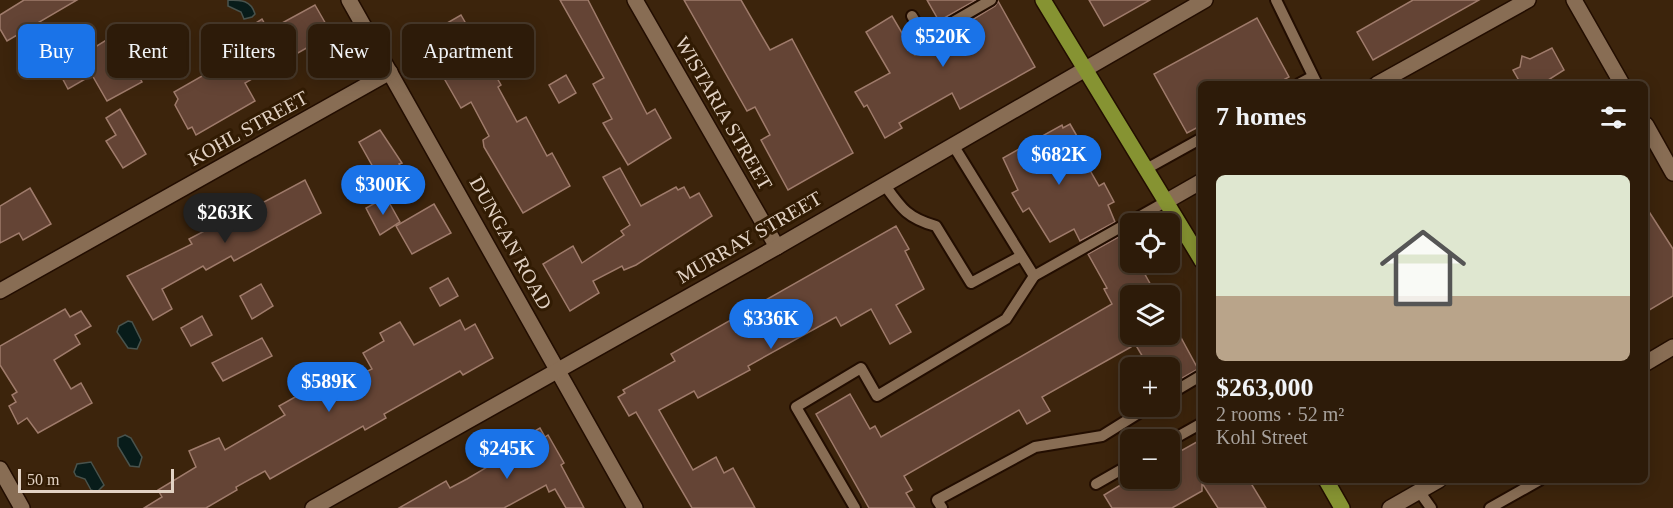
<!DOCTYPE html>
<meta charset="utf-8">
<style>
:root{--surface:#2d1b09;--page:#392817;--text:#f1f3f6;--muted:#a7a19c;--line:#48392a;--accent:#1a73e8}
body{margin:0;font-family:Georgia,serif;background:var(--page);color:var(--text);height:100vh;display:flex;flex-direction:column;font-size:22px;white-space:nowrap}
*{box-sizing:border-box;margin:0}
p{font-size:20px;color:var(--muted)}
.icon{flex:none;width:33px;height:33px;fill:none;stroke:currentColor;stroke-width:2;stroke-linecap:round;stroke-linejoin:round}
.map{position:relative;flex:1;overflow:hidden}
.drawer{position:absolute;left:1198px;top:81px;width:450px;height:402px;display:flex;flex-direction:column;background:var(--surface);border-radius:9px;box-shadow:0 3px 15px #0003,0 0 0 2px var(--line)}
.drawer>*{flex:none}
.hud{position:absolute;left:18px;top:24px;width:570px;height:54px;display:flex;gap:12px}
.tools{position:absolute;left:1120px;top:213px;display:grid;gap:12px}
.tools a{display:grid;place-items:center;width:60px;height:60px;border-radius:9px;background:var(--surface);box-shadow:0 3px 15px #0003,0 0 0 2px var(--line);font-size:30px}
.scale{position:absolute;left:18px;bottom:15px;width:156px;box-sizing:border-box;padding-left:6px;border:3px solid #e2d2c4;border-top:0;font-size:16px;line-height:21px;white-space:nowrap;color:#e2d2c4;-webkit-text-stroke:4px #311b03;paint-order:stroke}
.price{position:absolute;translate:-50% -51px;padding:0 14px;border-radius:21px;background:var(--accent);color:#fff;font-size:20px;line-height:39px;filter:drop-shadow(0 2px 3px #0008)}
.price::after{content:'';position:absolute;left:50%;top:36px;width:18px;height:14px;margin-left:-9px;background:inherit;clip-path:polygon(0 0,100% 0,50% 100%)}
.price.active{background:#222;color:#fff}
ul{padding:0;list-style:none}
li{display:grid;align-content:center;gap:12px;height:318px;padding:0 18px}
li+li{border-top:2px solid var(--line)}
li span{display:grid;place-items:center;height:186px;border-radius:9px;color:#555}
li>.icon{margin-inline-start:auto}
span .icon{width:108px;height:108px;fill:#fffc;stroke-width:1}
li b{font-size:26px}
h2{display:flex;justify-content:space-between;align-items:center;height:72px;padding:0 18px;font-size:26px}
.tag{padding:0 21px;border-radius:9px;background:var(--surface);box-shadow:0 3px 15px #0003,0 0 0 2px var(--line);font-size:21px;line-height:54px}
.tag.active{background:var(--accent);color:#fff}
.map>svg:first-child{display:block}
.water{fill:#081c1a;stroke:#49534d;stroke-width:1.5}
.building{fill:#644435;stroke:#9f7b6b;stroke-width:1.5}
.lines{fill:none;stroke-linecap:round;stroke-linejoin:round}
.service-casing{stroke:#220d00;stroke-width:14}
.minor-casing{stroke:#220d00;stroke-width:18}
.primary-casing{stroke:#220d00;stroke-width:18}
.service{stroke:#886d54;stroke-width:10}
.minor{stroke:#886d54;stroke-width:15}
.primary{stroke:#869332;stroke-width:15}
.labels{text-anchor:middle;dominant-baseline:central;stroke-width:6;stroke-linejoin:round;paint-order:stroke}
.street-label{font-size:20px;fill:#e2d2c4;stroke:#311b03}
</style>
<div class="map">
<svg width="1673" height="508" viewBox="0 0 1673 508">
<rect width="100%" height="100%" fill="#3c240c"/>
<g class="water">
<path d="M228,0c13,0 23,0 27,14l-3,3 -8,2 -3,-7 -13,-6z"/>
<path d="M128,321l4,1 9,18 -4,9 -9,-1 -11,-16 2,-6z"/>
<path d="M125,435l6,3 11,19 -3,10 -9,-1 -12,-20v-8z"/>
<path d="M91,462l13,23 -7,7 -6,-2 -6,-11 -9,-3 -2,-4 3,-8z"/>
</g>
<g class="building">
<path d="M24,0h53l-70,41 -7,-12v-14z"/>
<path d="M560,0h28l59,114 8,-5 16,29 -43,27 -25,-42 9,-4 -19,-35 11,-6z"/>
<path d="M684,0h57l29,50 22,-11 61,114 -65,37 -27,-50 9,-5 -15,-28 -8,4z"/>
<path d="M927,0h49l-37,21z"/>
<path d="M1089,0h61l-46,26z"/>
<path d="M1413,0h66l-106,60 -16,-28z"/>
<path d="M998,1l37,66 -75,42 -8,-16 -53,30 3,5 -17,10 -18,-33 -3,2 -9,-15 35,-19 -24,-41 26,-16 23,39 80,-49z"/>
<path d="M315,5l24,42 -20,12 -9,-13 -65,37 10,18 -59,34 -4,-8 -4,2 -13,-24 3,-6 -4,-7 37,-21 -1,-2 3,-2 -7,-12 56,-36 4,7 4,-2 3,4z"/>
<path d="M461,15l40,70 -3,2 19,35 9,-5 21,39 5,-3 18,33 -47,27 -39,-66 -1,-7 6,-4 -18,-34 -10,6 -40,-70z"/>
<path d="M1257,18l32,59 -13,7h-74v41l-15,8 -33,-59z"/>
<path d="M116,34l26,48 -35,19 -15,-26 -24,14 -10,-19z"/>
<path d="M1552,48l12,22 -22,14h-21l-8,-14 7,-3 2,-11 8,3z"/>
<path d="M566,75l10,18 -17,10 -10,-18z"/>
<path d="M120,109l26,45 -23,14 -17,-27 10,-6 -10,-17z"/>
<path d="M1070,124l11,19 -5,3 23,40 5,-3 10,19 -6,3 7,17 -35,19 -6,-12 -24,13 -21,-34 -6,4 -11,-19 6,-3 -15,-32 59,-33 1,3z"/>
<path d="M380,130l22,33 -3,1 8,13 -33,19 -8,-14 12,-6 -19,-34z"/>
<path d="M620,168l21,38 35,-19 2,3 6,-3 6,11 9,-5 13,23 -76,49 -12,5 -2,-4 -29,15 6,12 -29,18 -27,-47 30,-18 9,17 42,-28 -3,-4 9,-6 -27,-48z"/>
<path d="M305,180l16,33 -87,48 -3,-5 -25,14 -3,-4 -41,23 10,20 -19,11 -26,-44 65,-32 -3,-5 23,-12 11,-6 2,2z"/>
<path d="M30,188l21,36 -28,16 -4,-7 -19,10v-37z"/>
<path d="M386,197l14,25 -20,13 -14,-27z"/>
<path d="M434,204l17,29 -39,21 -16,-28z"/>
<path d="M1646,207l27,42v47l-27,16z"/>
<path d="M896,226l13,23 -4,2 19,38 -28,16 15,27 -21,12 -19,-35 -30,17 -5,-9 -88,49 2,4 -52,28 -4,-7 -35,19 34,60 23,-13 8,16 9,-5 22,40h-63l-55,-94 -1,-2 -7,4 -11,-19 7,-4 -2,-3 52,-29 -4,-7z"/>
<path d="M1122,235l9,15v12h7l19,34h-26v38h48l19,35 -28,16v-17h-17l-6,-11 -3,2 -13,-22v10l-89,50 8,14 -23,13 -8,-14 -115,66 8,14 -6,3 9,15h-46l-53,-94 34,-20 20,35 5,-3 6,11 231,-133 -8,-15 3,-1 -19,-34z"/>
<path d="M448,278l10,18 -18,10 -10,-18z"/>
<path d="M261,284l12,22 -21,13 -12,-23z"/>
<path d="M65,309l5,8 11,-6 10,15 -16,9 5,9 -26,16 17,29 10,-6 11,20 -54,30 -11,-15 -9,6 -9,-18 7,-4 -4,-7 5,-3 -17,-27v-19z"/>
<path d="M202,316l10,19 -21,11 -10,-18z"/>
<path d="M460,320l5,10 10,-6 18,34 -30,17 -3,-4 -76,43 2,4 -21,12 -2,-4 -93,53 -5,-8 -29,16 1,3 -31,18h-62l18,-11 -4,-7 38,-23 -7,-16 30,-13 6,12 60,-35 -6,-9 50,-28 5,9 38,-18 -9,-16 21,-12 -4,-8 20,-11 14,23z"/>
<path d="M262,338l10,18 -49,25 -11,-18z"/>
<path d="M540,428l5,9 3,-2 16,28 -3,2 23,43h-18l-11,-19 -6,3 -3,-7 -42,23h-105l47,-27 4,7 17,-9 22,-13 -1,-3 32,-17 -3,-5z"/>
<path d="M1202,439v41h47l17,28h-48l-16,-25v8l-30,17h-60l-8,-13 28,-17h38v-21z"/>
</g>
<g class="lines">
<defs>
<g id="service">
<path d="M1276,0l41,84"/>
<path d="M912,16l13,22 66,-38"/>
<path d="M1299,84l13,-7"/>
<path d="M1148,168l54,-30"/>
<path d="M884,184c17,24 23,34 52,42l35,57 50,-27"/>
<path d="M1034,276l133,-75"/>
<path d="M1170,394l32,-19"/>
<path d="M1170,441l32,-18"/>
<path d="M1096,484l35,-20"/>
<path d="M1419,491l12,17"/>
<path d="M855,508l-59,-101 65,-39 16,28 129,-77 28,-43 -81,-131"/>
<path d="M942,508l-5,-8 98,-53 67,-11 48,-30"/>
<path d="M1490,508l50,-28"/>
</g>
<g id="minor">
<path d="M349,0l286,508"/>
<path d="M635,0l142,247"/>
<path d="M1574,0l48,84"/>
<path d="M1377,84l151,-84"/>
<path d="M1646,125l27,48"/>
<path d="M1167,201l35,-20"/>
<path d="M0,291l390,-219"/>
<path d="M1646,363l27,-16"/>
<path d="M0,469l22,39"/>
<path d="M313,508l464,-261 428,-247"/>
<path d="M1390,508l49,-28"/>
</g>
<g id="primary">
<path d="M1043,0l159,261"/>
<path d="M1326,480l16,28"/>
</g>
</defs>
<use href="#service" class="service-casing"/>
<use href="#minor" class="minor-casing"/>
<use href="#primary" class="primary-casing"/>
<use href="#service" class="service"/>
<use href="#minor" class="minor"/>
<use href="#primary" class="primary"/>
</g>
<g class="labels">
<g class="street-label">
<text transform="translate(724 113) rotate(60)">WISTARIA STREET</text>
<text transform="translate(248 128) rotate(-29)">KOHL STREET</text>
<text transform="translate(749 237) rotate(-30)">MURRAY STREET</text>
<text transform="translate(511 243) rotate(61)">DUNGAN ROAD</text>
</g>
</g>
</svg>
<div class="tools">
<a><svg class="icon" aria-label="locate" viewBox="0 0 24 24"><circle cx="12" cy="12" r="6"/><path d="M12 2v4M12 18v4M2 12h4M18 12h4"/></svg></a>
<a><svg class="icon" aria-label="layers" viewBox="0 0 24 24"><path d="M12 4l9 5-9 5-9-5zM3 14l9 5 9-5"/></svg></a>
<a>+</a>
<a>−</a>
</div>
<div class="scale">50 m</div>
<b class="price" style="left:943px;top:68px">$520K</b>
<b class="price" style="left:1059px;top:186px">$682K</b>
<b class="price" style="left:383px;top:216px">$300K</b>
<b class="price active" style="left:225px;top:244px">$263K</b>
<b class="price" style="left:771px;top:350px">$336K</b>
<b class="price" style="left:329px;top:413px">$589K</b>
<b class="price" style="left:507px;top:480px">$245K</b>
<div class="hud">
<a class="tag active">Buy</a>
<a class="tag">Rent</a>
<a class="tag">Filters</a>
<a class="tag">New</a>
<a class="tag">Apartment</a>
</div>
<section class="drawer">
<h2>7 homes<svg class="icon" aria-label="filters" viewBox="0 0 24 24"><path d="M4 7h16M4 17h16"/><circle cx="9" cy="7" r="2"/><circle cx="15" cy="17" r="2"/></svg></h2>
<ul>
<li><span style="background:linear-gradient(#dfe7d0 65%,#b9a48a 0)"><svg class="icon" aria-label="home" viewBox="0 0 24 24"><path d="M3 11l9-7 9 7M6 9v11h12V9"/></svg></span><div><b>$263,000</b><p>2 rooms · 52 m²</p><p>Kohl Street</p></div></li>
</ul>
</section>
</div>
